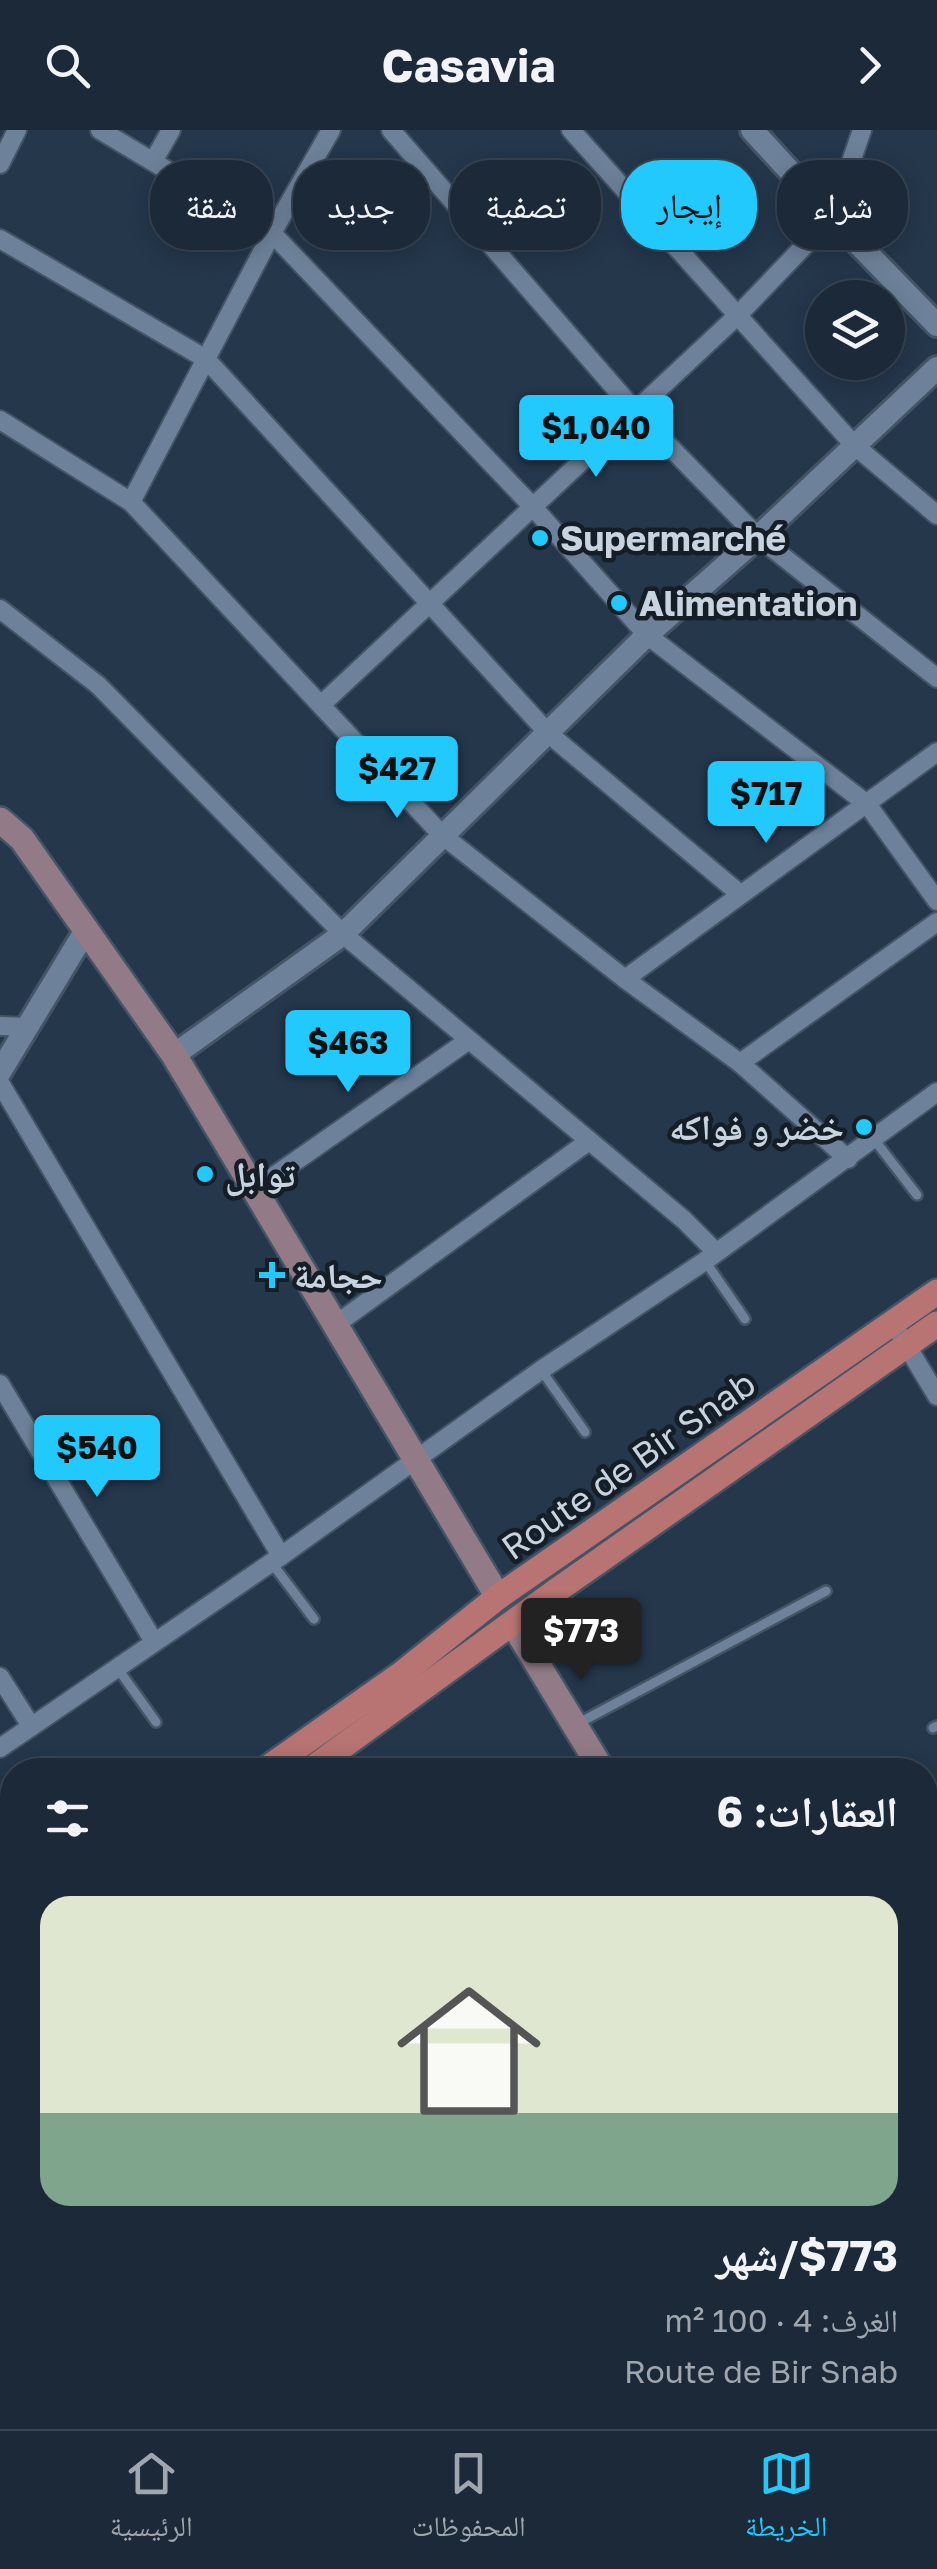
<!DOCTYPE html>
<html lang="ar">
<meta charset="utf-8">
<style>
:root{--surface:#1b2938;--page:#243140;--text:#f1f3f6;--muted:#a0a6ae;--line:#394553;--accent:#21c9fd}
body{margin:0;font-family:"Golos Text","Noto Naskh Arabic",sans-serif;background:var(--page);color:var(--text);direction:rtl;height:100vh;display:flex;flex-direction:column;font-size:38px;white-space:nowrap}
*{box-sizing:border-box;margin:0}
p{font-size:32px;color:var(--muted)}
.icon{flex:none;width:55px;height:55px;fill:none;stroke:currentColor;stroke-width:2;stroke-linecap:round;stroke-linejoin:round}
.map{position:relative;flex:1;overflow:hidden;direction:ltr}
.drawer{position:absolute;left:0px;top:1628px;width:938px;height:672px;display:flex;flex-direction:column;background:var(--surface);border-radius:40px 40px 0 0;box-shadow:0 5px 25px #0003,0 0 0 2px var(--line);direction:rtl}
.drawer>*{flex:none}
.top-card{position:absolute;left:30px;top:30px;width:878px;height:90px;direction:rtl;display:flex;gap:20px}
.tools{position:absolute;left:805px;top:150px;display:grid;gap:20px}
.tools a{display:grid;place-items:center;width:100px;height:100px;border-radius:50%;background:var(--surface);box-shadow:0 5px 25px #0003,0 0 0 2px var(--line);font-size:50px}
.price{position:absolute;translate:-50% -85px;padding:0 22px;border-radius:10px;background:var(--accent);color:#111;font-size:32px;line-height:65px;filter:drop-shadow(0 2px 5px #0008)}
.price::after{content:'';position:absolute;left:50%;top:60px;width:30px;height:22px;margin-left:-15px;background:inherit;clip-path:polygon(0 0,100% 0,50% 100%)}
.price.current{background:#222;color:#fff}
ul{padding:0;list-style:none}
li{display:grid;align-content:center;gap:20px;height:530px;padding:0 40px}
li+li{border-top:2px solid var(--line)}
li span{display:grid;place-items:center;height:310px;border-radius:30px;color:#555}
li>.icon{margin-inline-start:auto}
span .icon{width:180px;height:180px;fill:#fffc;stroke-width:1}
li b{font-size:42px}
h2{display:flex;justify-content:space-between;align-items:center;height:120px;padding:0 40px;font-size:42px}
.tag{padding:0 35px;border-radius:40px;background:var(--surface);box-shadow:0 5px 25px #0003,0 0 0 2px var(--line);font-size:35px;line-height:90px}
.tag.current{background:var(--accent);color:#111}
header{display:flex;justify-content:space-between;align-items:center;height:130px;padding:0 40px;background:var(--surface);font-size:45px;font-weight:700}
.tab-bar{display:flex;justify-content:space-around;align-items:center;height:140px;border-top:2px solid var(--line);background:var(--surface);font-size:28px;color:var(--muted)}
.tab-bar a{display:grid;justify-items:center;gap:5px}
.tab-bar .current{color:var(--accent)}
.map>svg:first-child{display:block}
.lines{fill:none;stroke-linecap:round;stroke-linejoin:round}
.service-casing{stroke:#445466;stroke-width:14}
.minor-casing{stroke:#445466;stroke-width:22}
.tertiary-casing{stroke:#445466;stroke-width:28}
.secondary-casing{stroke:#445466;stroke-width:30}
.primary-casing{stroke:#445466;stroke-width:30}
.service{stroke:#6d829a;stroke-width:9}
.minor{stroke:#6d829a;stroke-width:18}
.tertiary{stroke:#6d829a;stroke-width:22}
.secondary{stroke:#927b86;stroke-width:25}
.primary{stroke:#b77472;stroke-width:25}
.poi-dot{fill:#21c9fd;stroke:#151e27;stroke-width:4}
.labels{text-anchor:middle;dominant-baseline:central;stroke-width:9;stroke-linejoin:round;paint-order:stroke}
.poi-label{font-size:35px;font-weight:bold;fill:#c8d3e0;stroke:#151e27;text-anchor:start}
.street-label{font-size:35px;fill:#c8d3e0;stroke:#151e27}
</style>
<header><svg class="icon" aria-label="forward" viewBox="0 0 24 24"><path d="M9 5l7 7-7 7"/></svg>Casavia<svg class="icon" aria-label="search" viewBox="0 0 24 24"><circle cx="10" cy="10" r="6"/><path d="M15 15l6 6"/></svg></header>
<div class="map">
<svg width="937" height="2299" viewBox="0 0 937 2299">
<rect width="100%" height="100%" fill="#24374b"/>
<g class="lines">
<defs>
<g id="service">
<path d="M873,1008l44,57"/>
<path d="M705,1131l40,58"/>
<path d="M541,1240l44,62"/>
<path d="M271,1432l43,57"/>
<path d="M118,1539l38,53"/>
<path d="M577,1594l249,-133"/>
<path d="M933,1598l4,-2"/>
</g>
<g id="minor">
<path d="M100,0l172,103 260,273 115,129 220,169 70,97"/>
<path d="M391,0l244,281 123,126 179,141"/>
<path d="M571,0l283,315 83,70"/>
<path d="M154,30l17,-30"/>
<path d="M0,34l17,-34"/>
<path d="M0,109l206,120 343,375 191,160"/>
<path d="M0,290l131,82 311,333 183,144 115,84 108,96"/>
<path d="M131,372l141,-269 59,-103"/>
<path d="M0,479l98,76 245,249 341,286 32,32"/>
<path d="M322,574l416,-389 94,-98 30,-87"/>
<path d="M625,849l312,-227"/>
<path d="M0,896l26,1"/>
<path d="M740,933l197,-141"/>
<path d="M0,953l281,473"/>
<path d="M254,1060l215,-150"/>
<path d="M335,1195l254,-184"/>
<path d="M901,1206l36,60"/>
<path d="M0,1254l153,256"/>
<path d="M0,1547l31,49"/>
<path d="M0,1618l281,-192 260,-186 164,-109 232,-169"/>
<path d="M925,1920l12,-9"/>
<path d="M0,2215l12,-9"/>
<path d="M318,2288l33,11"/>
<path d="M554,2288l3,11"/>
<path d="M669,2288l1,11"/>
<path d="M404,2299l4,-11"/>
</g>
<g id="tertiary">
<path d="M752,0l80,87 105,108"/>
<path d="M174,925l169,-121 304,-299 111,-98 179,-169"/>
<path d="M0,942l86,-142"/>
</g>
<g id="secondary">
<path d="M0,690l22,19 152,216 324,542"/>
<path d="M513,1494l89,146"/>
<path d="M910,2288l1,11"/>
</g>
<g id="primary">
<path d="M265,1640l135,-95 98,-78 439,-305"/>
<path d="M310,1640l246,-179 381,-267"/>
<path d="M0,1827l12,-9"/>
<path d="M0,1864l12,-9"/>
</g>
</defs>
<use href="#service" class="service-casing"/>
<use href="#minor" class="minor-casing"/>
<use href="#tertiary" class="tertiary-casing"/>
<use href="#secondary" class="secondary-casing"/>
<use href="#primary" class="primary-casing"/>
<use href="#service" class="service"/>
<use href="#minor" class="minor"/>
<use href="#tertiary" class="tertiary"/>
<use href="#secondary" class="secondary"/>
<use href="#primary" class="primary"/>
</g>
<g class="poi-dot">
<circle cx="540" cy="408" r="10"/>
<circle cx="619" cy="473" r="10"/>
<circle cx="864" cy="997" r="10"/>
<circle cx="205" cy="1044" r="10"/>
<path d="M267 1130h10v10h10v10h-10v10h-10v-10h-10v-10h10z"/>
</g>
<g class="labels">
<g class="poi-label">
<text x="560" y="408">Supermarché</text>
<text x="639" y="473">Alimentation</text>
<text x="844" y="997" text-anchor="end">خضر و فواكه</text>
<text x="225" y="1044">توابل</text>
<text x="294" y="1145">حجامة</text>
</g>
<g class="street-label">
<text transform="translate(628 1335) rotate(-35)">Route de Bir Snab</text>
</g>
</g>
</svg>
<div class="tools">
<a><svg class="icon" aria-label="layers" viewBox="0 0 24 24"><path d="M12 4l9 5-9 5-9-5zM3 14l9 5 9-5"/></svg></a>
</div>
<b class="price" style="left:596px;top:350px">$1,040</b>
<b class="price" style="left:397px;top:691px">$427</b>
<b class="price" style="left:766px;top:716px">$717</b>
<b class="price" style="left:348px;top:965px">$463</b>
<b class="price" style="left:97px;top:1370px">$540</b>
<b class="price current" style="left:581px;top:1553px">$773</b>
<div class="top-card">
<a class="tag">شراء</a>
<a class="tag current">إيجار</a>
<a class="tag">تصفية</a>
<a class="tag">جديد</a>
<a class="tag">شقة</a>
</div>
<section class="drawer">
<h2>العقارات: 6<svg class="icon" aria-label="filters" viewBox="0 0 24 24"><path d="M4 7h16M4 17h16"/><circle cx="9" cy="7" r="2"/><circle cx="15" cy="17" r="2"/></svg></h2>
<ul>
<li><span style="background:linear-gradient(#dfe7d0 70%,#7fa58c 0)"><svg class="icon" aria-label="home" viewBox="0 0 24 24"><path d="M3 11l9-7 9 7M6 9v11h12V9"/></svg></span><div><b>$773/شهر</b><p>الغرف: 4 · 100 m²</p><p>Route de Bir Snab</p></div></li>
</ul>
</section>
</div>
<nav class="tab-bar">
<a class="current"><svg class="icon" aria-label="map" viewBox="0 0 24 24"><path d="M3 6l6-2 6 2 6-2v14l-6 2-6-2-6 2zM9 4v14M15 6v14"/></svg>الخريطة</a>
<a><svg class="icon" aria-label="saved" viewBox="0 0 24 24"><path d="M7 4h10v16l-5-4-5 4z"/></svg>المحفوظات</a>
<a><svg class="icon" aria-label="home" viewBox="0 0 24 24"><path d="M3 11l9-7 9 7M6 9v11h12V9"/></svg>الرئيسية</a>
</nav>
